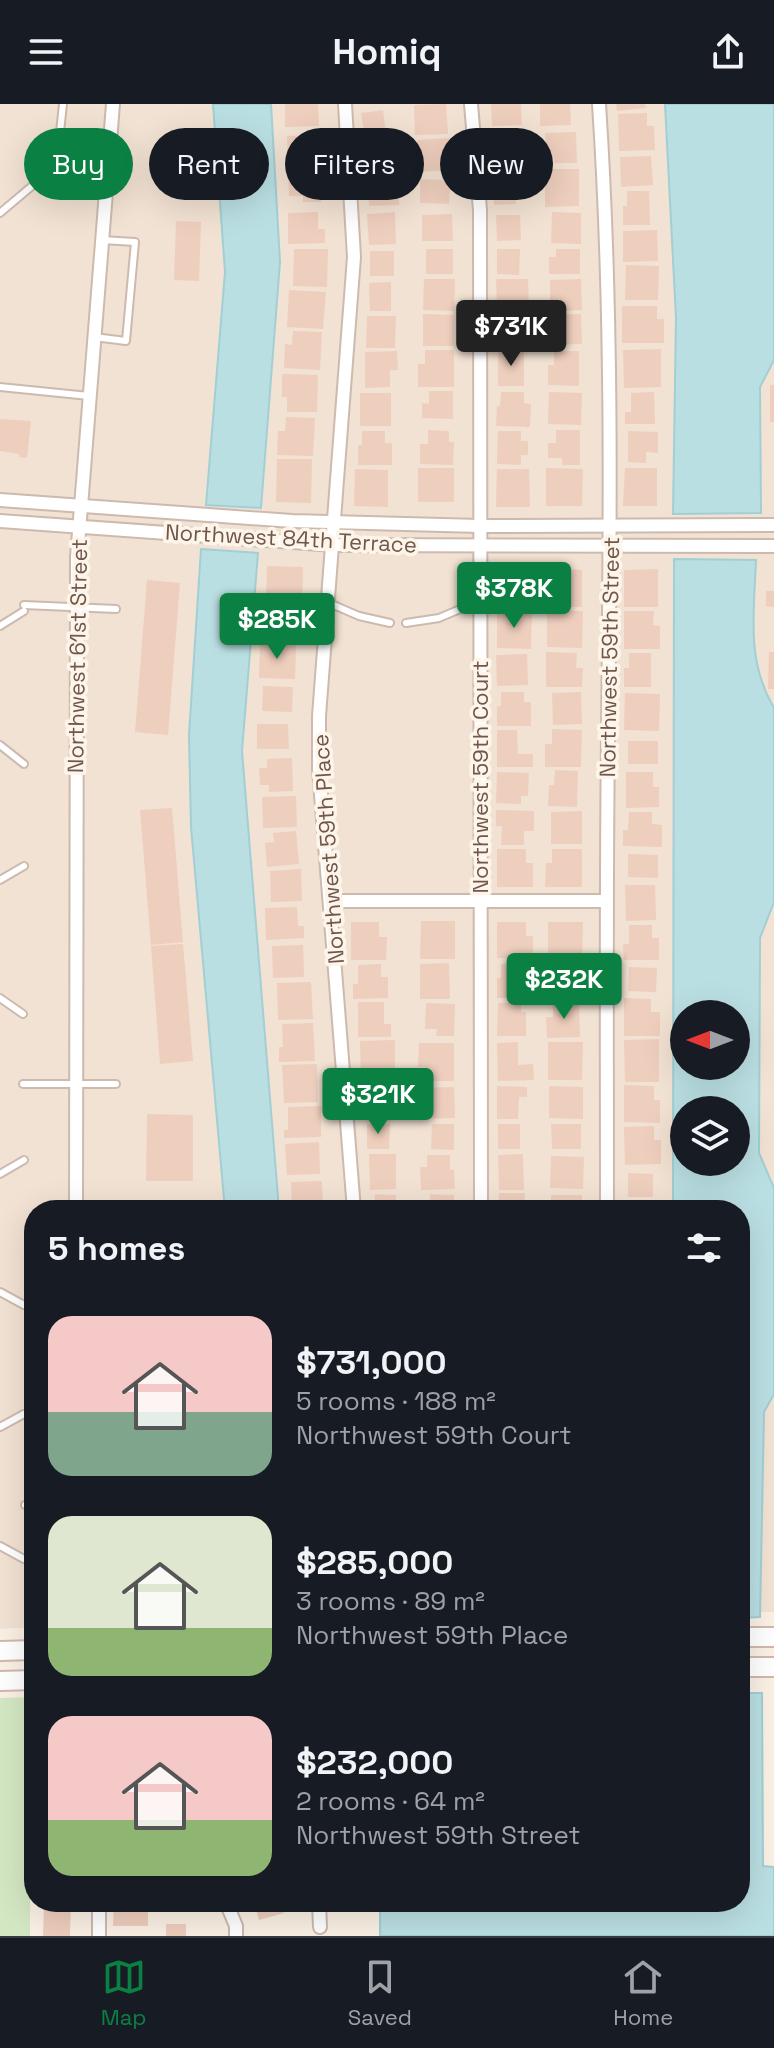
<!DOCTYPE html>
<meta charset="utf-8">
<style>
:root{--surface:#171b24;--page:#20242c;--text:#f1f3f6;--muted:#9ea1a6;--line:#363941;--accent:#0b8043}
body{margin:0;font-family:"Space Grotesk",sans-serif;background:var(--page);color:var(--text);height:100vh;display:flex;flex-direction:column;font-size:30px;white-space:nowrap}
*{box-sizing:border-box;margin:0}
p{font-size:26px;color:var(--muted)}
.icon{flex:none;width:44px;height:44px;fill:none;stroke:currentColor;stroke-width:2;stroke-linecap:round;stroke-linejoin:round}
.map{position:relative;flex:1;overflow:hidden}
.sheet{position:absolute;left:24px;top:1096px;width:726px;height:712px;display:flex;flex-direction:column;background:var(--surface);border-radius:32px;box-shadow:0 8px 32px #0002}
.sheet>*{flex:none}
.banner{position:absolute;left:24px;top:24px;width:726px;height:72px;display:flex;gap:16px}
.needle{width:52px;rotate:270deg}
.tools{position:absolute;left:670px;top:896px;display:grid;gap:16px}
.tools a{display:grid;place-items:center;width:80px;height:80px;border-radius:50%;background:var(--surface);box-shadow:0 8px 32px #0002;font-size:40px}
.price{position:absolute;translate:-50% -68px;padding:0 18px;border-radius:8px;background:var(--accent);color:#fff;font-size:26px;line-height:52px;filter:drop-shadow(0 2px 4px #0008)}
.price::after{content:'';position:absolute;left:50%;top:48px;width:24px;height:18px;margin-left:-12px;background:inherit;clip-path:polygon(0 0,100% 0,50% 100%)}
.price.current{background:#222;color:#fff}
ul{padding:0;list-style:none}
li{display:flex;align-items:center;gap:24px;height:200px;padding:0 24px}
li span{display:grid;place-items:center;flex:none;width:224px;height:160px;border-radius:24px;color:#555}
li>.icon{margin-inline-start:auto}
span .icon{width:96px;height:96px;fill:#fffc;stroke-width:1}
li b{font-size:34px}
h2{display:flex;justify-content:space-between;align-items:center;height:96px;padding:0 24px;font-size:34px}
.chip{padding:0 28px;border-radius:36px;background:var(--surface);box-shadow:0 8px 32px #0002;font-size:28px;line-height:72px}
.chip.current{background:var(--accent);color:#fff}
header{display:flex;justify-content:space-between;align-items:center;height:104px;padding:0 24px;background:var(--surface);font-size:36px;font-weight:600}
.menu{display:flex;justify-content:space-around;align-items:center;height:112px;border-top:2px solid var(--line);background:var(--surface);font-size:22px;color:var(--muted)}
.menu a{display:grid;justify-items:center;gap:4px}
.menu .current{color:var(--accent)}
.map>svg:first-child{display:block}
.residential{fill:#f2e2d3;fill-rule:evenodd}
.green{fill:#d4e7c3}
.water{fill:#badfe3;stroke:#a1cfd4;stroke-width:2;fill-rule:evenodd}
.building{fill:#eecebd}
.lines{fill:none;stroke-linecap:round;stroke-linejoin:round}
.service-casing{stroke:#cdbaae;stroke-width:10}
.minor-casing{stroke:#cdbaae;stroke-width:16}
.secondary-casing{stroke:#d0b9ac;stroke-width:22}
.service{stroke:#fff;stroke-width:6}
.minor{stroke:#fff;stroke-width:12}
.secondary{stroke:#fff;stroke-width:18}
.labels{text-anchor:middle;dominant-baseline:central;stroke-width:7;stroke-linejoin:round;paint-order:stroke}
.street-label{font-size:22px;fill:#71564b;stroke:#fef5ea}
</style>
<header><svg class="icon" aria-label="menu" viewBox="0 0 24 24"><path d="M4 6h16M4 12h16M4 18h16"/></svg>Homiq<svg class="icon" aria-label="share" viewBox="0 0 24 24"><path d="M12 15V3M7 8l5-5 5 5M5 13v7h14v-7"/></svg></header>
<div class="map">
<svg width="774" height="1832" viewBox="0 0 774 1832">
<rect width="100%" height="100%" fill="#fbf0e4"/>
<path class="residential" d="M0,0h774v1508h-34v-402h-706v417l-34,2zM684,910h52v52h-52zM684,1006h52v52h-52z"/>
<path class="green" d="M31,1593l-1,239h-30v-238z"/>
<g class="water">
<path d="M213,0h58l9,158 -19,246 -55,-3 19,-233z"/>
<path d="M665,0h109v256l-14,27 1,126 -88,1 3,-196z"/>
<path d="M201,445l57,4 -16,198 37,459h-54l-34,-383 -2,-92z"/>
<path d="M674,455l82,1c-2,53 -10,101 18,148v194l-14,36 -1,215 15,35v206l-10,18 -4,205 -20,1v-408h-67zM684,910h52v52h-52zM684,1006h52v52h-52z"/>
<path d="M740,1589h22l1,173 11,1v69h-394v-34h360z"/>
</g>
<g class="building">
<path d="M285,0h33l1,22 -34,1z"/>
<path d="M446,0l2,30 -33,1 -1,-30z"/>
<path d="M491,0h30l1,21 -30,1z"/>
<path d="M540,0h30l1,21 -31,1z"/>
<path d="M616,0h29l1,4 -29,3z"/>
<path d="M383,6l3,25 -21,3 -4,-25z"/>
<path d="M647,9v13h7l1,24 -36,1 -1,-37z"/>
<path d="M523,28l2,32 -33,2 -2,-32z"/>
<path d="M576,28l1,31h-23v-6h-8l-1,-24z"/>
<path d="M319,31l1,25 -32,1 -1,-25z"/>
<path d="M449,34l1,32 -31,2 -2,-32z"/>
<path d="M395,39l1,30 -30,1 -2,-30z"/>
<path d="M651,52l2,29 -32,2 -1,-30z"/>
<path d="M545,65h34v37l-34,1z"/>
<path d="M288,66h33v32h-18v-6h-14z"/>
<path d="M527,68v11h-11v21l-22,1 -1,-32z"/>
<path d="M420,75l30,1 -1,24 -29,-1z"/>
<path d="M391,76l1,10 7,-1v16l-30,1 -1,-25z"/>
<path d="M627,87h22l1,34h-27v-19h4z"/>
<path d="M318,108v17h7v14l-37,1v-31z"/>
<path d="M395,108l1,32 -27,1 -2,-31z"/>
<path d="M552,108l29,1v31l-30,-1z"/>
<path d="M452,110l1,27h-31v-26z"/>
<path d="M496,111h24l1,25 -24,1z"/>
<path d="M176,117l25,1 -2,59 -25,-1z"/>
<path d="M657,126l1,31 -35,1v-31z"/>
<path d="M294,145h34l-1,38 -34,-1z"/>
<rect x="426" y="145" width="27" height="25"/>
<path d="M497,145h23l-1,26 -22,-1z"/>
<path d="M556,145h24v25h-31v-17h7z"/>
<rect x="370" y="147" width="24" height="25"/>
<path d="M626,161l33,1 -1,34h-33z"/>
<path d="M424,175h31l-1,32 -31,-1z"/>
<path d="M496,175h32l1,32h-32z"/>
<path d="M581,175l1,31 -25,1v-9h-7v-22z"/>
<path d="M391,178v29h-21l-1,-28z"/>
<path d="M289,186l37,2 -3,37 -36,-2z"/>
<path d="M622,202h35v13h7v24h-42z"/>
<path d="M423,210l31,1v31h-31z"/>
<path d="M581,210l1,30 -31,1 -1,-30z"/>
<path d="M496,211h30l1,31 -30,1z"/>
<path d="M367,212h29l-1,32h-29z"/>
<path d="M293,227l29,1 -2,38 -36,-2 1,-24 7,1z"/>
<path d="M661,245v38l-37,1 -1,-38z"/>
<path d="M425,246h29v37h-36v-23h7z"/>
<path d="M397,247l1,19h-8v17l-25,1v-36z"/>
<rect x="498" y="247" width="26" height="35"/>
<path d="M554,247h25v35l-31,-1v-20h6z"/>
<path d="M282,270l36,1 -1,37h-30v-15h-5z"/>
<rect x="770" y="281" width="4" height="37"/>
<path d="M429,287h24v28l-31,-1v-15l7,1z"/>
<path d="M501,288h23v11l7,1 -1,23 -34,-1 1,-20h3z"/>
<path d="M549,288l33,1 -1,32 -33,-1z"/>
<path d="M654,288l1,32h-30v-12h6v-19z"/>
<rect x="360" y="289" width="31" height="33"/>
<path d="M286,313l29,1 -2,38 -36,-1 1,-24h7z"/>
<path d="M0,315l31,2 -4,37 -8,-1v-3l-19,-3z"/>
<path d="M428,326l21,1v11h5l-1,23 -33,-1v-20h8z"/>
<path d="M556,326h24v35h-18v-7h-14v-15h8z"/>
<path d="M362,327h23v12h7v22h-34v-20h4z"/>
<path d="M498,327h23v10h7v14h-7v10l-24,-1z"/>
<path d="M628,327l30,1v21l-12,-1v11l-18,-1z"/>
<path d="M277,355h35l-1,44 -35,-1z"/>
<rect x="418" y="364" width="36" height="34"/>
<path d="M546,364l37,1 -1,37h-36z"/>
<path d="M625,364h32v38h-34z"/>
<path d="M355,365l33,1v37l-34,-1z"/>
<path d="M497,365h32l1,38h-34z"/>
<path d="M267,462l36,1 -1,38 -36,-1z"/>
<path d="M498,465l35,1v38l-36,-1z"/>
<path d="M548,465l34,1v37h-34z"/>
<path d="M658,465v38h-34v-37z"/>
<path d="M147,476l33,3 -12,152 -33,-3z"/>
<path d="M766,487h8v16l-8,-1z"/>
<path d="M547,506l36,1 -1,37 -35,-1z"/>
<path d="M497,507h35l-1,38 -34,-1z"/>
<path d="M624,507h30l-1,14 7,1v23h-36z"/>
<path d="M266,508l31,1 -1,23 -31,-1z"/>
<path d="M260,538l36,2 -1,35 -36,-1z"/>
<path d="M546,548l31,1 -1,15h7l-1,19h-36z"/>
<path d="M769,548h5v37h-6z"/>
<path d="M629,549h22v34h-27v-19h5z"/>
<path d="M527,550l1,31 -31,1 -1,-31z"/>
<path d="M263,582l30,1 -1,25 -30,-1z"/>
<path d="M501,588h23v10h7v24h-34v-20h4z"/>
<path d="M581,588l1,32 -29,1 -1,-32z"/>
<path d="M625,589l35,1 -1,37 -35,-1z"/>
<path d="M257,620h31l1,25h-32z"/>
<path d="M552,625l30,1 -1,37h-36v-23h7z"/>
<path d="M497,626h20l1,24h15v13h-36z"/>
<rect x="628" y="637" width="30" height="23"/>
<path d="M292,654l1,33 -24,1v-7h-9l-1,-17h8v-9z"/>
<path d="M555,666l23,1 -1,36 -29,-1 1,-21h5z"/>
<path d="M497,668l32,1 -1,23h-7v8l-25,-1z"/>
<path d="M626,668h27v15h6v20l-33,1z"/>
<path d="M296,692l1,31 -34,1 -1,-31z"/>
<path d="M172,704l11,134 -32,3 -11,-135z"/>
<path d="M496,706l38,1v20h-10v14h-23l1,-19h-6z"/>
<path d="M582,707v33h-31v-32z"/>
<path d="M629,708h23v12l10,1v22l-39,-1v-16h5z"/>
<path d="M296,727l3,33 -32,3 -2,-24 9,-1 -1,-9z"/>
<path d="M497,745h29v14h7v24h-36z"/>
<path d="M552,745h30v38h-37l1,-24h6z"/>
<path d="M628,750l30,1v23l-30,-1z"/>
<path d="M301,765l1,32 -31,1 -1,-31z"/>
<path d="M625,781h30l1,35 -30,1z"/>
<path d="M297,803l1,19h6v12l-38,2 -1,-32z"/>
<path d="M421,817h34v38h-35z"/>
<path d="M351,818h28v15h8l-1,23h-35z"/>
<path d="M497,818h29v14h7v23l-36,-1z"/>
<path d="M548,818h35l-1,38 -34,-1z"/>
<path d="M629,821h23v13h7v22h-35l-1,-16h6z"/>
<path d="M183,840l10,117 -33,3 -9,-118z"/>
<path d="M303,841l1,32 -31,1 -1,-32z"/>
<path d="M449,859l1,36h-30v-35z"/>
<path d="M522,859l1,35h-26v-20h4v-14z"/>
<path d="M555,859h24v35h-31v-21h7z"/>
<path d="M381,860v13h7v21l-35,1v-15h5v-19z"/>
<path d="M629,863l28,1 -1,24 -28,-1z"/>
<path d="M311,878l2,37 -35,1 -1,-37z"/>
<path d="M624,894l27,1v13h9v24h-36z"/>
<path d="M358,898h26v22h7v13h-33z"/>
<path d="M553,898h26l1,35 -33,1 -1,-21h7z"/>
<path d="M426,899l29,1 -1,32h-18l1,-7h-12z"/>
<path d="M498,899h23v9h5v24h-29z"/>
<path d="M313,919l2,38 -36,1v-15h4l-1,-23z"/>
<path d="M659,935v43h-34l-1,-42z"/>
<path d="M395,936v44h-34l-1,-43z"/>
<path d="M518,938v23l15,-1 1,16 -36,1 -1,-38z"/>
<path d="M548,938h35l-1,38h-34z"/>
<path d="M419,939h35v38h-29v-14h-7z"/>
<path d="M317,960l1,38 -34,1 -2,-38z"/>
<path d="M624,981l30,1v14h6v23l-36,-1z"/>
<path d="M497,982l30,1v10h-8l-1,22h-21z"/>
<path d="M549,982l34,1v32l-34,-1z"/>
<path d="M454,983l1,31 -37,1 -1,-31z"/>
<path d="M364,987h24v10l5,-1 1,13 -29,3z"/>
<path d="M321,1002v31l-37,1v-8h4v-23z"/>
<path d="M147,1010l46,1v66h-47z"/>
<path d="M367,1020h23l-1,25h-22z"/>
<path d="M432,1020h22v26l-23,-1z"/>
<rect x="498" y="1020" width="22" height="25"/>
<path d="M551,1020h30v25h-29z"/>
<path d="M654,1022v14h7v24l-36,1 -1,-38z"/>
<path d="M319,1038l1,32 -33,1 -2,-31z"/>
<path d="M369,1050h27v35l-26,1z"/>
<path d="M523,1050l1,36h-25l-1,-35z"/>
<path d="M427,1051h23v15h4l1,19 -34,1 -1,-23h7z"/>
<path d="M551,1052l33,1 -1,32 -33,-1z"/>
<path d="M628,1069l25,1v23h-25z"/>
<path d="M322,1077l1,29h-25v-3h-6l-1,-25z"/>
<path d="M499,1089h26l-1,14h7v3h-33z"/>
<path d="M375,1090l21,1v15h-22z"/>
<path d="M430,1090l24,1v15h-32v-6h8z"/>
<rect x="551" y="1091" width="31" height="15"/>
<path d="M29,1743h5v48h-4z"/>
<path d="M114,1798h34v24h-35z"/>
<path d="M254,1798h27l3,11 -25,7z"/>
<path d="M44,1799h27l-1,33h-27z"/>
<rect x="166" y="1820" width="20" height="12"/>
</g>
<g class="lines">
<defs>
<g id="service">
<path d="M56,66l7,-66"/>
<path d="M0,109l51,-43 56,5"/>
<path d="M94,233l32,4 9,-99 -33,-2"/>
<path d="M0,283l89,9"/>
<path d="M329,499l30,13 31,7"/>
<path d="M24,501l92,4"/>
<path d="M406,519l33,-5 40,-17"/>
<path d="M0,522l24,-15"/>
<path d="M0,641l24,19"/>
<path d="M0,776l24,-14"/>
<path d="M0,894l23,16"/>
<path d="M23,980h93"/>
<path d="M0,1070l24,-14"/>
<path d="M0,1188l24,13"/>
<path d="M0,1323l24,-13"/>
<path d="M25,1401h9"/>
<path d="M0,1442l24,13"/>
</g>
<g id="minor">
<path d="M345,0l9,153 -35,459v53l35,441"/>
<path d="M471,0l9,106 1,1000"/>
<path d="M599,0c14,211 11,423 9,634 -2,158 -1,315 -1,472"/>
<path d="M0,396l292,21 188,5 294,-1"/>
<path d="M0,417l334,24 440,1"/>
<path d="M331,797h275"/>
<path d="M76,1106l1,-653 36,-453"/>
<path d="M226,1798l10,24v10"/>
<path d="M319,1798l1,25"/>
<path d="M99,1832v-34"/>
</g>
<g id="secondary">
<path d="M740,1533h34"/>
<path d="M0,1547l34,-1"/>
<path d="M740,1563h34"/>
<path d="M0,1577l34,-1"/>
</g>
</defs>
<use href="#service" class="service-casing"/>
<use href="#minor" class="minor-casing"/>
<use href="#secondary" class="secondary-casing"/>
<use href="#service" class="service"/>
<use href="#minor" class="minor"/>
<use href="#secondary" class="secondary"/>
</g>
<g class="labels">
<g class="street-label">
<text transform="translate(291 434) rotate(3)">Northwest 84th Terrace</text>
<text transform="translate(77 552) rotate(-89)">Northwest 61st Street</text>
<text transform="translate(609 553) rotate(-89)">Northwest 59th Street</text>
<text transform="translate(480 673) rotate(-90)">Northwest 59th Court</text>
<text transform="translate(328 745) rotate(-94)">Northwest 59th Place</text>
</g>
</g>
</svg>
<div class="tools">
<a><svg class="needle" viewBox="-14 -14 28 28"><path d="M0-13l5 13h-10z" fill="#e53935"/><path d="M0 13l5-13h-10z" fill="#9ea1a6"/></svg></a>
<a><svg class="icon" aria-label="layers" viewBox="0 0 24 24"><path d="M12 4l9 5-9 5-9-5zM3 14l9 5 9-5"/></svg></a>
</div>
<b class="price current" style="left:511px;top:264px">$731K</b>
<b class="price" style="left:514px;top:526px">$378K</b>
<b class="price" style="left:277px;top:557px">$285K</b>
<b class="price" style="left:564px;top:917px">$232K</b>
<b class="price" style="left:378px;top:1032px">$321K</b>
<div class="banner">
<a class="chip current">Buy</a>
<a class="chip">Rent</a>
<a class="chip">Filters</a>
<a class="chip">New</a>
</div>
<section class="sheet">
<h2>5 homes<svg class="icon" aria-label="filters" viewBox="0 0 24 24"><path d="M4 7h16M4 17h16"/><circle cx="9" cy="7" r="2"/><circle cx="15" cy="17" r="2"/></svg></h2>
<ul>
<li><span style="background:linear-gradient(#f6c9c9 60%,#7fa58c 0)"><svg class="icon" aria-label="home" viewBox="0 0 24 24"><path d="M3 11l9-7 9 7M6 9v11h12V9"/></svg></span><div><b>$731,000</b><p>5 rooms · 188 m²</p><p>Northwest 59th Court</p></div></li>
<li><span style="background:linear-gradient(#dfe7d0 70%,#8fb573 0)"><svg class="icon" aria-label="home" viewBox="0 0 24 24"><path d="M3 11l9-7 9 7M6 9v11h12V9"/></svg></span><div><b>$285,000</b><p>3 rooms · 89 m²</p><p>Northwest 59th Place</p></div></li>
<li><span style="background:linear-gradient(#f6c9c9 65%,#8fb573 0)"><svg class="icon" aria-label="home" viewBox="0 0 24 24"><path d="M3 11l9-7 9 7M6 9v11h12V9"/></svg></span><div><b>$232,000</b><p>2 rooms · 64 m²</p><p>Northwest 59th Street</p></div></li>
</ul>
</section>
</div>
<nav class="menu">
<a class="current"><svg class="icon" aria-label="map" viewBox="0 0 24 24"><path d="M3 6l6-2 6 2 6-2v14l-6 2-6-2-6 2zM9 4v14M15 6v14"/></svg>Map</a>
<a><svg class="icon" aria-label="saved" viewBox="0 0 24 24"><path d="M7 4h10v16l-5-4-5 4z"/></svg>Saved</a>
<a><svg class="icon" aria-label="home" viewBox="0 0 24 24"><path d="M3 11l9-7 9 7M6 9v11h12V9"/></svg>Home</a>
</nav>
